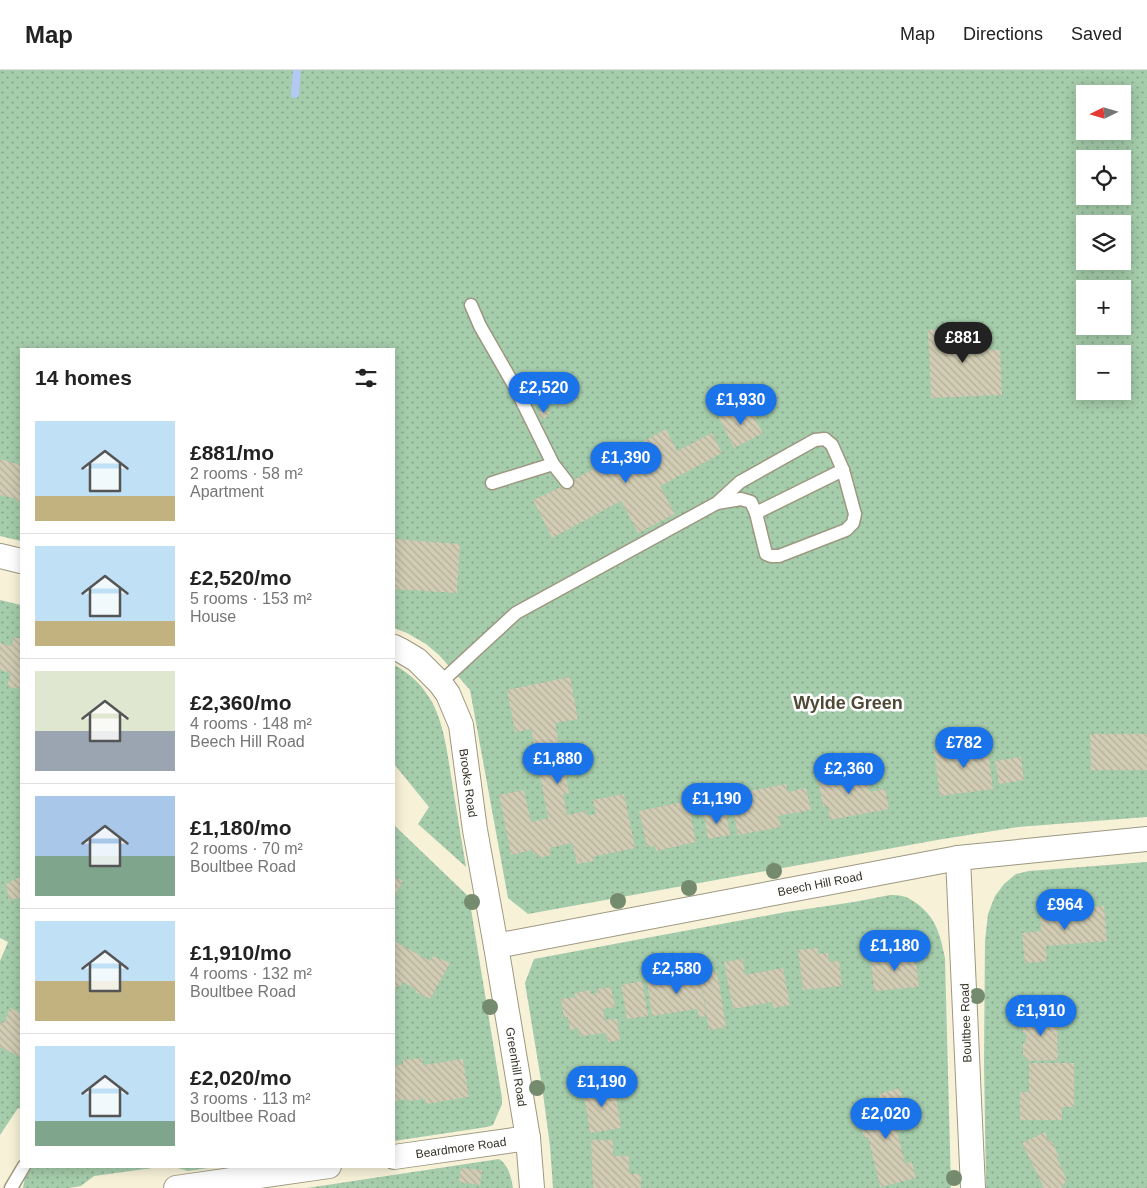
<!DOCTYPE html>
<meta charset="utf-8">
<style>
:root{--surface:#fff;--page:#f6f6f6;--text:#222;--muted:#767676;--line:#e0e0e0;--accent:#1a73e8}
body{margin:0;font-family:Helvetica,sans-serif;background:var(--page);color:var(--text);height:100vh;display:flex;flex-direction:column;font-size:19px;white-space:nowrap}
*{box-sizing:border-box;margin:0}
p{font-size:16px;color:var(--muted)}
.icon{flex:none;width:28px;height:28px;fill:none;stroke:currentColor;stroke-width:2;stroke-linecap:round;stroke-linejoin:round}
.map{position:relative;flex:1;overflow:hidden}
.panel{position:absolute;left:20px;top:278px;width:375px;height:820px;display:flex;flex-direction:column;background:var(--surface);border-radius:0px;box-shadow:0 2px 12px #0003}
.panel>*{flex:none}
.needle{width:32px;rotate:265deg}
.controls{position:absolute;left:1076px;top:15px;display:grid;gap:10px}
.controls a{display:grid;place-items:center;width:55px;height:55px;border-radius:0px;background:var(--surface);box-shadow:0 2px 12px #0003;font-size:25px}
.price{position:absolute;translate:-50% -42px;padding:0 11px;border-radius:18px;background:var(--accent);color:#fff;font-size:16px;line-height:32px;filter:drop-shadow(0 1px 2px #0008)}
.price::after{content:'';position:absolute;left:50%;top:30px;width:15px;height:11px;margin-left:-8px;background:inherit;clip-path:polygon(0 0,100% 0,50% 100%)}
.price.on{background:#222;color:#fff}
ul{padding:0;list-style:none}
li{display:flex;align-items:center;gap:15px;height:125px;padding:0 15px}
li+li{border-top:1px solid var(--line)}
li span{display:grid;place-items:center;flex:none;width:140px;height:100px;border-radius:0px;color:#555}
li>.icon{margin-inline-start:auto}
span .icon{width:60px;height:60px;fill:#fffc;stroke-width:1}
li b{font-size:21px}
h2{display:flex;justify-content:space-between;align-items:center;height:60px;padding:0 15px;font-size:21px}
header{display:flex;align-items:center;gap:30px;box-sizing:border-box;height:70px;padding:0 25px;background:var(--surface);border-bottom:1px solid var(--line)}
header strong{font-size:24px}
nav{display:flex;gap:28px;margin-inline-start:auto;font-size:18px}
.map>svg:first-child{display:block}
.green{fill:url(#green-dots);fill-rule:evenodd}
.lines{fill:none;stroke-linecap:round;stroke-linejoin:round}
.stream{stroke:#b3c8f2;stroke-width:8}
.building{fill:url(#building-back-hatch)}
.lane-casing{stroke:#9d9880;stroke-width:15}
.street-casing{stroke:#9d9880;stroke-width:26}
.lane{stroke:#fff;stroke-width:12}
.street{stroke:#fff;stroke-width:24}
.tree{fill:#748b6d}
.labels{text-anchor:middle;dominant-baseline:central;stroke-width:5;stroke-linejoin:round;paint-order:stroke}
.street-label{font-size:12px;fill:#333127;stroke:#fefefe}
.district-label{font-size:18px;font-weight:bold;fill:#4f4a35;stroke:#fefefe}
</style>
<header>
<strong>Map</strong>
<nav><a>Map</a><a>Directions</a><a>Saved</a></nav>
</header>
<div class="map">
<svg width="1147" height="1118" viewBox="0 0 1147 1118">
<defs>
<pattern id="green-dots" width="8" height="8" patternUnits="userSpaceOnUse" patternTransform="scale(1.25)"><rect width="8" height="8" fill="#a5ccab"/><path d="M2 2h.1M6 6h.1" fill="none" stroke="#87a68b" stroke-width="1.8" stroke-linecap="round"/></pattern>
<pattern id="building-back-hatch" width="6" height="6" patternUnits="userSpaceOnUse" patternTransform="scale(1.25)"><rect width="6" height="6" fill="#d1ccb3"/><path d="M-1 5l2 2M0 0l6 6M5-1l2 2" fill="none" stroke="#b4b09a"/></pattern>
</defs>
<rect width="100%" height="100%" fill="#f7f1d8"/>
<g class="green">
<path d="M0,0h1147v747l-129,10 -81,13 -409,74 -20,-16 -38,-208 -31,-35 -13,-11 -19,-11 -13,-5v-279h-373v192l-21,-5zM1085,24h37v37h-37zM1085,89h37v37h-37zM1085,154h37v37h-37zM1085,219h37v37h-37zM1085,284h37v37h-37z"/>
<path d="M0,530l21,5v504l-3,-1 -18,27v-174l8,-19 -8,-4z"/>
<path d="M394,595c16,8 29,21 38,37 12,23 15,49 19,74 5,31 10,61 15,91l-48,-43 11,-17 -35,-43z"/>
<path d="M394,755l75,72 33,201v6l-9,21 -6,2 -93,14z"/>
<path d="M1147,792v326h-161l-2,-125 1,-122 3,-27 7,-18 9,-12 12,-10 13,-3z"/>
<path d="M890,825c4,0 8,0 12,1 5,1 10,4 14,7 21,15 24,32 29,55l6,230h-398l-3,-42 -8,-60 -17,-103 9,-24 252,-47 68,-10z"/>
<path d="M499,1089c10,7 12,18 14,29h-206z"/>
<path d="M31,1096h136l-73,10 -13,10 -12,2h-46l3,-16z"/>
<path d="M171,1096h51l-34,5z"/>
</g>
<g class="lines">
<path class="stream" d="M295,24l2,-24"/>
</g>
<g class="building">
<path d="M987,258l2,22h11l2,45 -71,3 -3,-68z"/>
<path d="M747,334l16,29 -29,15 -15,-30z"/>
<path d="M544,339l6,4 -6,6 -5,-3v-5z"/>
<path d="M666,359l11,22 35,-18 10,20 -62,33 15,28 -37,19 -17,-32 -69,37 -19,-38 28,-13z"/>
<path d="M0,389l21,6v38l-5,-2 1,-2 -17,-4z"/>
<path d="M394,469l66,5 -3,49 -63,-4z"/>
<path d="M14,567l7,2v48l-2,-1 -1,3 -11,-3 4,-13 -11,-3v-27l11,3z"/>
<path d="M570,607l8,42 -23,4 14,70 -6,1 4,21 18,-4 2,5 9,-2 -3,-14 31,-6 11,54 -42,9 1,4 -17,3 -5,-21 -22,5 1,7 -12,3 -2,-5 -4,1 -1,-4 -21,5 -12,-60 25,-5 7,32 17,-4 -17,-89 -16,3 -8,-42z"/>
<path d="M1090,664h57v36h-56z"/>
<path d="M987,672l6,47 -53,7 -6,-46z"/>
<path d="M1021,687l3,23 -25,4 -4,-23z"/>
<path d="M849,698l2,14 17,-3 2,13 15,-3 4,20 -59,11 -2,-14 -5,1 -6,-34z"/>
<path d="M786,714l2,8 18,-4 5,22 -33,6 3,11 -43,8 -8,-40z"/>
<path d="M688,731l8,41 -40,9 -1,-5 -8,1 -8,-36z"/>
<path d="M726,741l4,24 -22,4 -4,-24z"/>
<path d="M21,806v22l-12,2 -3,-16z"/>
<path d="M394,807l9,4 -9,16z"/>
<path d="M1104,836l3,35 -61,5 1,15 -22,2 -3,-30 19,-2 -1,-14 16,-1 -1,-6z"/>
<path d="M394,871l36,20 3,-5 17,7 -20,36 -15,-7 2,-2 -14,-8 -3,5 -3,-2 -3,7z"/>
<path d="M818,878v6l10,-1 1,9 10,-1 3,25 -39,4 -5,-40z"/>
<path d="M915,883l4,34 -45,4 -3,-33z"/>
<path d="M743,889l2,16 38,-7 7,37 -16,3 -2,-6 -39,7 -9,-47z"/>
<path d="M717,901l9,56 -17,3 -9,-56z"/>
<path d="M681,903v4l19,-3 6,42 -7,1 -2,-8 -45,7 -5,-33 17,-2 -1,-6z"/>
<path d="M642,911l6,35 -21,3 -6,-34z"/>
<path d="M611,917l4,20 -12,2 2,11 12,-1 3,21 -12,2 -2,-9 -26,3 -2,-8 -8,2 -2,-13 -4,1 -3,-19 14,-2v-4l15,-3v4l8,-1 -1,-4z"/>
<path d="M10,938l11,5v44l-21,-10v-25l4,1z"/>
<path d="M1057,942l1,48 -31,1v-4h-4v-14h3v-10h-3v-17h3v-3z"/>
<path d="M422,988l1,7 40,-6 6,38 -43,7 -1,-5 -17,2v-2l-14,2v-35l9,-2v-4z"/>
<path d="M1029,993h45v44h-12v13h-42v-28h9z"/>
<path d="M614,1013l7,45 -31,5 -7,-45z"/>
<path d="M900,1018l3,11 -13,3 15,62 7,-2 4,16 -36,9 -12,-50 -4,1 -4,-16h4l-4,-17 20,-5 -1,-6z"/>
<path d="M1045,1062l4,10 3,-1 7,16 -2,1 10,22 -6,8h-19l1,-2 -21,-43z"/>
<path d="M591,1070h22v16h16v18h12v14h-48z"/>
<path d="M461,1098l21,2 -2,15 -21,-3z"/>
</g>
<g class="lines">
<defs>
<g id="lane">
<path d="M471,235l9,21 35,61 38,77 14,18"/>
<path d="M492,413l61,-19"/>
<path d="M756,443l87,-43"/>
<path d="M440,613l76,-70 201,-110 23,-21 75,-42 10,-1 7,6 11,25 12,44 -2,9 -7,7 -67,26h-8l-5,-2 -10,-41 -5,-11 -10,-3 -24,4"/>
<path d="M11,1118l13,-22"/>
</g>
<g id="street">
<path d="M0,486l21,5"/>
<path d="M394,577l8,4 15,9 23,23 8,11 13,31 14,105 21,116 32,192 4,50"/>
<path d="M958,788l15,330"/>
<path d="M496,876l462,-88 189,-19"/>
<path d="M394,1087l134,-19"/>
<path d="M176,1118l153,-22"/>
</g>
</defs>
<use href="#lane" class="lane-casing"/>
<use href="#street" class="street-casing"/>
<use href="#lane" class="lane"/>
<use href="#street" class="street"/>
</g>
<g class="tree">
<circle cx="774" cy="801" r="8"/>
<circle cx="689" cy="818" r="8"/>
<circle cx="618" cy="831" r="8"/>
<circle cx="472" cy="832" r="8"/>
<circle cx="977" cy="926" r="8"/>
<circle cx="490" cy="937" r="8"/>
<circle cx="537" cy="1018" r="8"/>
<circle cx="954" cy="1108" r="8"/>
</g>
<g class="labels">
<g class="street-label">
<text transform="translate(468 713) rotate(82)">Brooks Road</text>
<text transform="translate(820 814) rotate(-11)">Beech Hill Road</text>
<text transform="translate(966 953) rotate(-92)">Boultbee Road</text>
<text transform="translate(516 997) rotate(81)">Greenhill Road</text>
<text transform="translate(461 1078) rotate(-8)">Beardmore Road</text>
</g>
<g class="district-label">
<text x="848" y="633">Wylde Green</text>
</g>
</g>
</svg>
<div class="controls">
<a><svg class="needle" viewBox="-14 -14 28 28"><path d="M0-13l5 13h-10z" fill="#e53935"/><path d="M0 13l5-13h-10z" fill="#767676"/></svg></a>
<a><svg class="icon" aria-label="locate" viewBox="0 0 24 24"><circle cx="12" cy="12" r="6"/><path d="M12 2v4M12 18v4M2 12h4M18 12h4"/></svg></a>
<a><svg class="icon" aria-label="layers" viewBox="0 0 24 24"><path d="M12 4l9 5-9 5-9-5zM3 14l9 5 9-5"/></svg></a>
<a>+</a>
<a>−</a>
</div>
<b class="price on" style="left:963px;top:294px">£881</b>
<b class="price" style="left:544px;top:344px">£2,520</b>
<b class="price" style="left:741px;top:356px">£1,930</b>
<b class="price" style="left:626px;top:414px">£1,390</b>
<b class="price" style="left:964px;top:699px">£782</b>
<b class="price" style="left:558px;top:715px">£1,880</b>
<b class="price" style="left:849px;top:725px">£2,360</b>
<b class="price" style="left:717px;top:755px">£1,190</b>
<b class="price" style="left:1065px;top:861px">£964</b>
<b class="price" style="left:895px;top:902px">£1,180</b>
<b class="price" style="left:677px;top:925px">£2,580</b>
<b class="price" style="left:1041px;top:967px">£1,910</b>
<b class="price" style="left:602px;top:1038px">£1,190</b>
<b class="price" style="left:886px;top:1070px">£2,020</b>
<section class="panel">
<h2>14 homes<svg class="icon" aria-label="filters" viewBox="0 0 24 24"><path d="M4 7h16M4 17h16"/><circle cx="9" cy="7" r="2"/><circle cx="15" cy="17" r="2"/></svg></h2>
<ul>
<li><span style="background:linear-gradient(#bfe0f5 75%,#c2b280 0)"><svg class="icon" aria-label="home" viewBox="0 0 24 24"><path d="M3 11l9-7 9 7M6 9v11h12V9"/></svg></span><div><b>£881/mo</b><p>2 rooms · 58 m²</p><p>Apartment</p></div></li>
<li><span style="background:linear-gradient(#bfe0f5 75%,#c2b280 0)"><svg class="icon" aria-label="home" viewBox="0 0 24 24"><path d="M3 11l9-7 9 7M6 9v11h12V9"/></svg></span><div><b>£2,520/mo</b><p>5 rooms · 153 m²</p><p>House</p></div></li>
<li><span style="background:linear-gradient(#dfe7d0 60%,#9aa5b1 0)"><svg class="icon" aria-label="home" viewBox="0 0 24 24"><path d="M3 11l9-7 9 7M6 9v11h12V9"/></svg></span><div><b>£2,360/mo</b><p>4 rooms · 148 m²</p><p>Beech Hill Road</p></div></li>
<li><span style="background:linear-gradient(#a9c7e8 60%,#7fa58c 0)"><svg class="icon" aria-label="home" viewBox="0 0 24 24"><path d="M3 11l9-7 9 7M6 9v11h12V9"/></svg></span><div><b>£1,180/mo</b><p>2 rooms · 70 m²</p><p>Boultbee Road</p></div></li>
<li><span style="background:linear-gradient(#bfe0f5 60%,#c2b280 0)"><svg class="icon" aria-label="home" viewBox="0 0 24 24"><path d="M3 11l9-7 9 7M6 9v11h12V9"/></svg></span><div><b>£1,910/mo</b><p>4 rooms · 132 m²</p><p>Boultbee Road</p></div></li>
<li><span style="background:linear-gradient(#bfe0f5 75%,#7fa58c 0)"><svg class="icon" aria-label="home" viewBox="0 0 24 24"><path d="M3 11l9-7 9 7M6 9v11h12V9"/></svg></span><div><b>£2,020/mo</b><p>3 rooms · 113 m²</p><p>Boultbee Road</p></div></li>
</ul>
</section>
</div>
